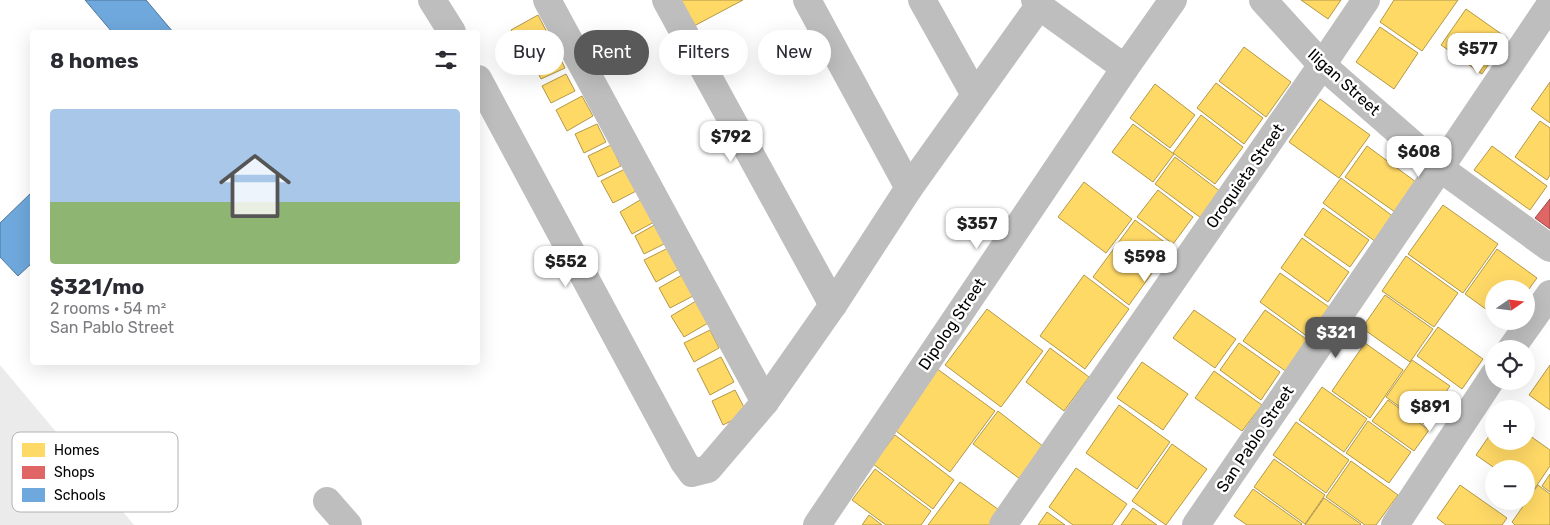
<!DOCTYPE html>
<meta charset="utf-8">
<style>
:root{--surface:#fff;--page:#f2f2f3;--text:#2b2b33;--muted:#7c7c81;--line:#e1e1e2;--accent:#595959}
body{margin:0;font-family:Rubik,sans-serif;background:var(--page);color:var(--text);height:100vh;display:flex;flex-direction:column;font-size:19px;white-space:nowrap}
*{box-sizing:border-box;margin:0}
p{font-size:16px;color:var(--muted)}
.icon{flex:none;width:28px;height:28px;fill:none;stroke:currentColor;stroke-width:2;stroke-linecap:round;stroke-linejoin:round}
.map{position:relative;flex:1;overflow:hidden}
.sheet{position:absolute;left:30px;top:30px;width:450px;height:335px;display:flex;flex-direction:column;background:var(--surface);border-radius:5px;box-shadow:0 5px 20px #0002}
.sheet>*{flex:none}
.banner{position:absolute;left:495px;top:30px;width:475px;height:45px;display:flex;gap:10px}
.needle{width:32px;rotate:76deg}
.controls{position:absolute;left:1485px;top:280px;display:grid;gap:10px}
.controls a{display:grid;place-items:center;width:50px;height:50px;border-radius:50%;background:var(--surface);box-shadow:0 5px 20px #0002;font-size:25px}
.price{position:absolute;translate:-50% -42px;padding:0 11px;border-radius:10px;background:#fff;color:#222;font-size:16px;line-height:32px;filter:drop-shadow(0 1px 2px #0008)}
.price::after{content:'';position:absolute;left:50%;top:30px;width:15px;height:11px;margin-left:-8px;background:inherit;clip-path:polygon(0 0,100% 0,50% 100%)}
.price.on{background:var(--accent);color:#fff}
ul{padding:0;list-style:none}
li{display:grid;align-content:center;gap:10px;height:265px;padding:0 20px}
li+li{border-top:1px solid var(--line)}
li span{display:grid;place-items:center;height:155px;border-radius:5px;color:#555}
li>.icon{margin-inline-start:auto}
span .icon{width:90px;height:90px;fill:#fffc;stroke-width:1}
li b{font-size:21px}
h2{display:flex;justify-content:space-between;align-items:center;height:60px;padding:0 20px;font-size:21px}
.tag{padding:0 18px;border-radius:22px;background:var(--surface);box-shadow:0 5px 20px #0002;font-size:18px;line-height:45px}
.tag.on{background:var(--accent);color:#fff}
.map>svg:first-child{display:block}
.green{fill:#ebebeb}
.homes{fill:#ffd966;stroke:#b29847}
.shops{fill:#e06666;stroke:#9d4747}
.schools{fill:#6fa8dc;stroke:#4e769a}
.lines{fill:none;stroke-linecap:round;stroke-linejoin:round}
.minor{stroke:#bebebe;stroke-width:28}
.tertiary{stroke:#bebebe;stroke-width:28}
.labels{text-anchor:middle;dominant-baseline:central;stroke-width:5;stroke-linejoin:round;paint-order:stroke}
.street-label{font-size:16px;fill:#000;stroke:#fff}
.key{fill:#fff;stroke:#b2b2b2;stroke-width:1}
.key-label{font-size:14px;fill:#000}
</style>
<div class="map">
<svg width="1550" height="525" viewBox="0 0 1550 525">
<rect width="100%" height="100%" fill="#fff"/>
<path class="green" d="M0,365l134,160h-134z"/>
<g class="homes">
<path d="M680,0h63l-49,26z"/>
<path d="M1301,0h40l-13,19z"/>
<path d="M1394,0h64l-36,51 -42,-29z"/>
<path d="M1466,9l41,29 -25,36 -41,-29z"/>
<path d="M538,15l12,23 -26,14 -13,-22z"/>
<path d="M1380,27l38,26 -24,36 -38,-27z"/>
<path d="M554,45l11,23 -24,11 -11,-22z"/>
<path d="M1244,47l47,35 -25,35 -47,-36z"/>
<path d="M566,74l9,17 -24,12 -9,-17z"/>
<path d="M1550,82v41l-19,-14z"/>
<path d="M1216,83l47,35 -19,26 -47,-36z"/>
<path d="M1155,84l40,31 -25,33 -40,-30z"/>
<path d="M582,96l11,20 -26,15 -11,-21z"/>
<path d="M1320,99l50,36 -31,43 -50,-36z"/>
<path d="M1201,115l42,32 -28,37 -42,-31z"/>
<path d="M1540,121l10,7v47l-3,5 -32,-23z"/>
<path d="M597,124l9,18 -22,11 -9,-19z"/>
<path d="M1133,124l41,30 -21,28 -41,-30z"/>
<path d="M611,145l10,21 -23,11 -10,-21z"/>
<path d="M1367,146l49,36 -21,30 -50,-35z"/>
<path d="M1492,146l55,40 -17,24 -56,-40z"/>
<path d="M1175,157l46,35 -20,26 -46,-34z"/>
<path d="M629,167l13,21 -29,15 -12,-22z"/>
<path d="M1341,178l53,39 -18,25 -53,-39z"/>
<path d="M1084,182l48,37 -26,34 -48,-36z"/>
<path d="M1158,190l35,27 -20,27 -36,-27z"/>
<path d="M645,197l13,23 -26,14 -12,-22z"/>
<path d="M1443,205l55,39 -35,49 -55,-39z"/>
<path d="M1323,208l46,32 -19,27 -46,-32z"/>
<path d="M1135,220l36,27 -42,58 -36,-28z"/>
<path d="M658,223l10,19 -24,12 -9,-18z"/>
<path d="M1302,238l47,34 -21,30 -47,-34z"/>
<path d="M670,247l11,21 -25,14 -12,-22z"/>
<path d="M1497,249l40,29 -11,15v-4h-32v26l-29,-21z"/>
<path d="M1406,256l52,37 -24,34 -52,-36z"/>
<path d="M1280,273l49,34 -21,30 -48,-35z"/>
<path d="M682,275l11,21 -23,12 -11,-20z"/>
<path d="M1084,275l45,34 -44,60 -45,-33z"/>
<path d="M1385,295l48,34 -23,33 -48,-34z"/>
<path d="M696,301l12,22 -24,14 -13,-21z"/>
<path d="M987,309l56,42 -42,56 -56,-42z"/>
<path d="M1194,310l42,29 -21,29 -42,-30z"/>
<path d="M1265,310l44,31 -22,31 -44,-31z"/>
<path d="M1438,327l45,32 -21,30 -45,-33z"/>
<path d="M710,330l9,18 -25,14 -10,-19z"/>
<path d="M1239,343l41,29 -19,28 -41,-30z"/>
<path d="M1365,343l38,27 -33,48 -38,-27z"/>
<path d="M1050,348l39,29 -25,34 -38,-29z"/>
<path d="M721,357l13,25 -24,13 -13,-26z"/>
<path d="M1412,360l38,26 -26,38 -38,-27z"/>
<path d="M1142,362l46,32 -25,36 -46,-32z"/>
<path d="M1550,365v45l-21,-15z"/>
<path d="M936,368l59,43 -45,61 -58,-44z"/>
<path d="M1214,371l48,34 -20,26 -47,-33z"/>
<path d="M1322,387l45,32 -23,33 -45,-32z"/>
<path d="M735,390l12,23 -24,12 -11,-24z"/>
<path d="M1388,400l41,30 -15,21 -42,-30z"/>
<path d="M1119,405l51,37 -33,47 -51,-36z"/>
<path d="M998,411l46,36 -24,32 -47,-35z"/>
<path d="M1368,421l43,31 -22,31 -43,-30z"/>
<path d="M1296,422l53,38 -23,33 -53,-38z"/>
<path d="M1494,429v12h32v-8l24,17v16l-19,28 -5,-4v-21h-30l-20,-14z"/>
<path d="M895,435l59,45 -21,29 -60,-45z"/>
<path d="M1172,444l35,25 -41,56 -34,-24z"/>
<path d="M1274,459l51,36 -20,29 -51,-37z"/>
<path d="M1351,461l47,34 -22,30h-11l-39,-28z"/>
<path d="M1076,468l51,36 -15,21h-39l-24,-18z"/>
<path d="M875,469l56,42 -10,14h-35l-34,-25z"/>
<path d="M1550,474v18l-8,-6z"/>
<path d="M960,482l42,30 -10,13h-64z"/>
<path d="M1460,485l47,33 -5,7h-56l-9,-7z"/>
<path d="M1538,485l12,9v31h-35l-3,-3z"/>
<path d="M1253,489l49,35 -1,1h-54l-13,-9z"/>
<path d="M1324,498l37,26 -1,1h-55z"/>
<path d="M1133,508l24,17h-36z"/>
<path d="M1047,512l18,13h-27z"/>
<path d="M869,515l13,10h-20z"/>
</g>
<path class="shops" d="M1550,199v30l-15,-11z"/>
<g class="schools">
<path d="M85,0h61l27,32h-61z"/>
<path d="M32,192v71l-14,13 -18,-19v-34z"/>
</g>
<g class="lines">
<g class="minor">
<path d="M432,0l20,32"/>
<path d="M547,0l218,402"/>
<path d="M666,0l167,305"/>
<path d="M807,0l102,188"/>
<path d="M922,0l53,95"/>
<path d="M1035,0l4,6 86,62"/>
<path d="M1263,0l59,65 44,-65"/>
<path d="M478,79l206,383 8,11 16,-4 57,-67 68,-97 76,-117 130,-182"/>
<path d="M1440,168l110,-163"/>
<path d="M1511,349l39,-55"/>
<path d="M327,501l21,24"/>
<path d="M817,525l308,-457 48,-68"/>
<path d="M1395,525l99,-150"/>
</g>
<g class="tertiary">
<path d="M1003,525l319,-460 118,103 110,80"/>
<path d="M1196,525l244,-357"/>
</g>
</g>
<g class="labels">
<g class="street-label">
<text transform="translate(1344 82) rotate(42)">Iligan Street</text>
<text transform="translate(1245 176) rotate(-55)">Oroquieta Street</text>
<text transform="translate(952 324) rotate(-56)">Dipolog Street</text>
<text transform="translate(1255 439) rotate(-56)">San Pablo Street</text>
</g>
</g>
<rect x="12" y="432" width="166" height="80" rx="8" class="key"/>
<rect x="22" y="443" width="23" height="14" fill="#ffd966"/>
<rect x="22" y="466" width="23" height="13" fill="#e06666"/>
<rect x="22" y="488" width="23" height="14" fill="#6fa8dc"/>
<g class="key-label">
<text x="54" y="455">Homes</text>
<text x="54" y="477">Shops</text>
<text x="54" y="500">Schools</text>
</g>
</svg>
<div class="controls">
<a><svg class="needle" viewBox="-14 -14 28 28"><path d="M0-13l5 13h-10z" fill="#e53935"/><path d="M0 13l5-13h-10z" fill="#7c7c81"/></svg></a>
<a><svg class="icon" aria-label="locate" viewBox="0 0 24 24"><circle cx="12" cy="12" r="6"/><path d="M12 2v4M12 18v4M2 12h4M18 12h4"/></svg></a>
<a>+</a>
<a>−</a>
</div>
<b class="price" style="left:1478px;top:75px">$577</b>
<b class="price" style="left:731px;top:163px">$792</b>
<b class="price" style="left:1419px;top:178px">$608</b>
<b class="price" style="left:977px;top:250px">$357</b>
<b class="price" style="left:1145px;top:283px">$598</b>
<b class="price" style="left:566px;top:288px">$552</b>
<b class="price on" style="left:1336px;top:359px">$321</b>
<b class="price" style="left:1430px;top:433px">$891</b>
<div class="banner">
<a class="tag">Buy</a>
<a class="tag on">Rent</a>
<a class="tag">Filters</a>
<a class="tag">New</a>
</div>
<section class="sheet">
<h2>8 homes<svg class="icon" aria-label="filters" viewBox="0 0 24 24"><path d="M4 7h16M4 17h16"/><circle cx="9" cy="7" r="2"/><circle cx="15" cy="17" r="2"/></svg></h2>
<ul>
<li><span style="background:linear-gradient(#a9c7e8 60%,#8fb573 0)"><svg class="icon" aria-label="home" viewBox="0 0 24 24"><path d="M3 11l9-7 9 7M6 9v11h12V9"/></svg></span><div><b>$321/mo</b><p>2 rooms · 54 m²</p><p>San Pablo Street</p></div></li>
</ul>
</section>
</div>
